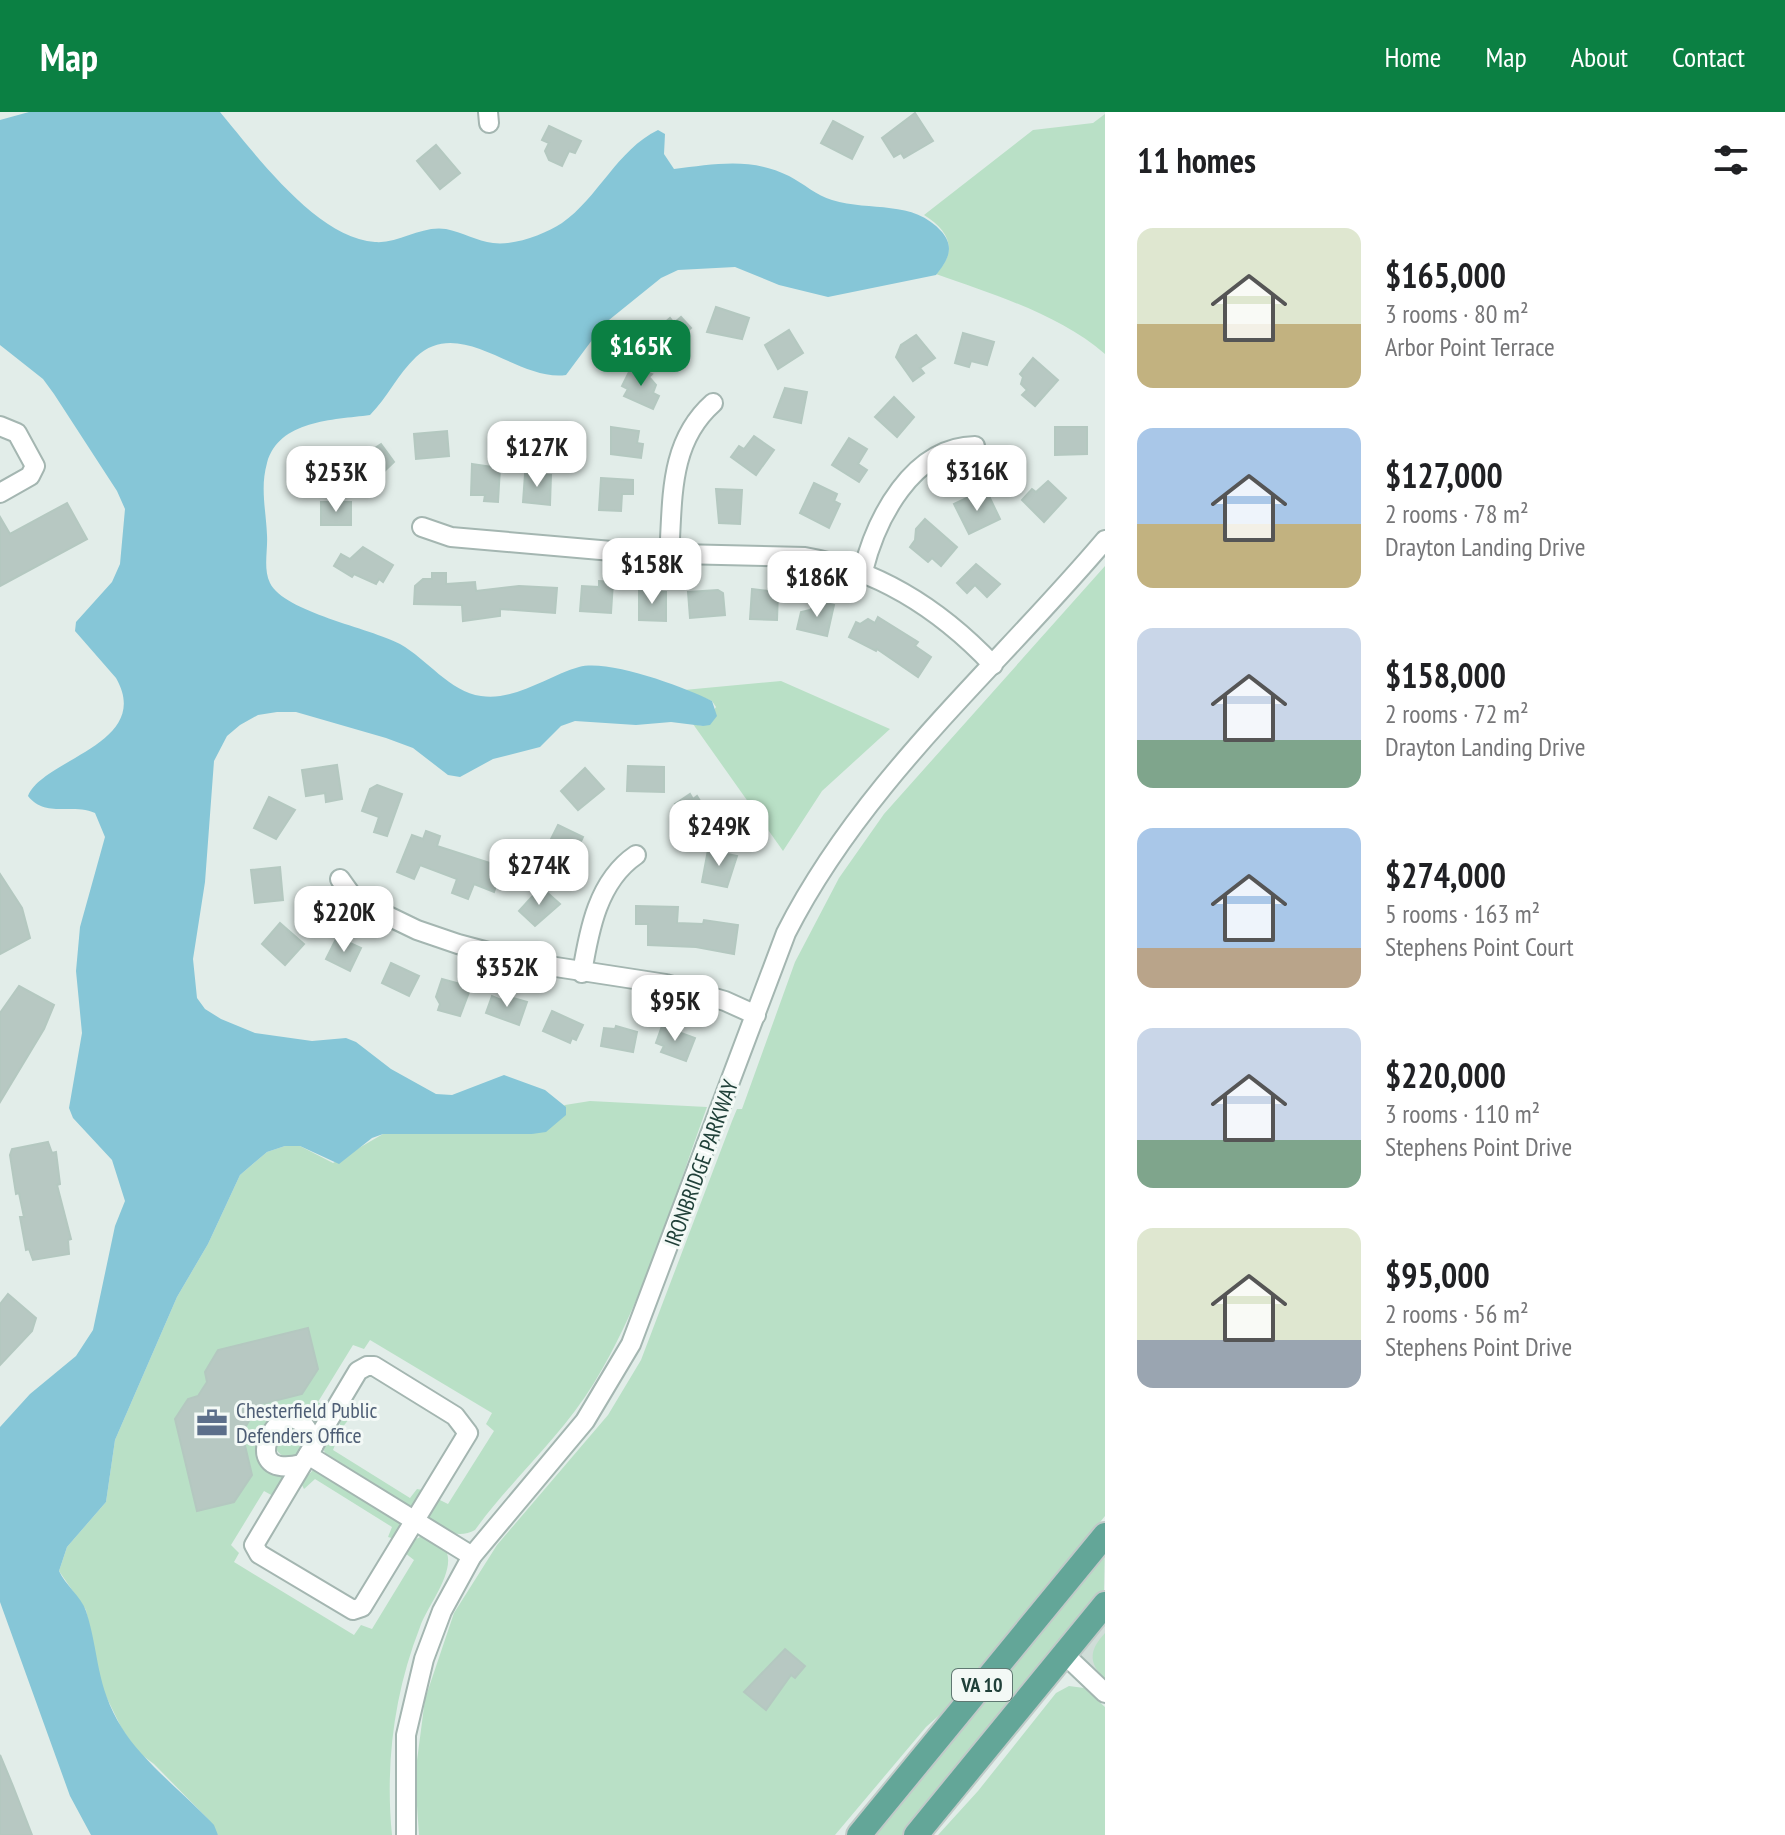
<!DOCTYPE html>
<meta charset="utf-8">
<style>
:root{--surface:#fff;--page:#f2f2f2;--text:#202124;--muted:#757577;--accent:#0b8043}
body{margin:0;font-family:"PT Sans Narrow",sans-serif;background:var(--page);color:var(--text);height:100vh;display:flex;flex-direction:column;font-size:30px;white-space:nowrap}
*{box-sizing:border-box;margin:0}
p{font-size:26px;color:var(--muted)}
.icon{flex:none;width:44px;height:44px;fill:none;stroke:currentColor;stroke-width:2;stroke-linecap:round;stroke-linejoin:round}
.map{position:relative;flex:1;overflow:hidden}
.sheet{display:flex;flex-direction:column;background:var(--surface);width:680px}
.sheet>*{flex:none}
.price{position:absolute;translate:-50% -68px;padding:0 18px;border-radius:16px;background:#fff;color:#222;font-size:26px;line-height:52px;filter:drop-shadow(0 2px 4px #0008)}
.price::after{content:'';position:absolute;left:50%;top:48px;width:24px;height:18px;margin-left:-12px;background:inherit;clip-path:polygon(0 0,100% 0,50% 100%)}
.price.on{background:var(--accent);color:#fff}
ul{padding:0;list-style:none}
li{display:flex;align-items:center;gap:24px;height:200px;padding:0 32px}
li span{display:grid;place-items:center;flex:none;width:224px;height:160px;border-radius:16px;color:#555}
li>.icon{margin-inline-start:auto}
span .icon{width:96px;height:96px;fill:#fffc;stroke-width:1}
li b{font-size:34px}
h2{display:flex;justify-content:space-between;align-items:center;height:96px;padding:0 32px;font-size:34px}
header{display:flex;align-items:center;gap:48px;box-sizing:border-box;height:112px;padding:0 40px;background:var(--accent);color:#fff}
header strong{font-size:38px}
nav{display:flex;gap:44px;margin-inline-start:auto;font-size:28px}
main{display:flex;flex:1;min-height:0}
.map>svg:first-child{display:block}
.built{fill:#d0ddd8}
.green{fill:#b9e0c6}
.water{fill:#86c6d7}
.building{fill:#b7c8c2;stroke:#b4c8c0;stroke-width:2}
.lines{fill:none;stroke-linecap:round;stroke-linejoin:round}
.minor-casing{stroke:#a4b6b1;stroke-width:22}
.major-casing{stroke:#c1cac8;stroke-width:28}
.minor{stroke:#fff;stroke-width:18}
.major{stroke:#63a698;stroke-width:24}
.labels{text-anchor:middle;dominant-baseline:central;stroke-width:6;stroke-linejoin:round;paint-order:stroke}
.shield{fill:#f3f9f6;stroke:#5f7872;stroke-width:2}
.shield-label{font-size:20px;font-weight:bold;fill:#204039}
.street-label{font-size:22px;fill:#204039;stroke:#f3f9f6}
.service-label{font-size:22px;fill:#4e5e75;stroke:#f3f9f6;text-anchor:start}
</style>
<header>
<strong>Map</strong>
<nav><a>Home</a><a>Map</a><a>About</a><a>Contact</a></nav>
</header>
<main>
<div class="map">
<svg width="1105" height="1723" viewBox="0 0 1105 1723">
<rect width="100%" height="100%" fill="#e2ede9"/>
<path class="built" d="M1105,1493v87l-40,-38z"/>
<g class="green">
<path d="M1105,2v240c-46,-40 -113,-60 -169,-80 22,-23 14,-43 -12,-59l109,-85 60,-7z"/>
<path d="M1105,454v950l-151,186 -28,25 -91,108h-416l-4,-59 10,-77 29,-86 43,-68 111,-130 33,-55 91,-239 5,-12h5l53,-147 44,-84 45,-64z"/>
<path d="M781,569l109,48 -68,62 -39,60 -90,-127 10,2 13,-19 -4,-6 -28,-11z"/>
<path d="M590,989l117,6c-34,93 -62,192 -113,276 -33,54 -82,96 -119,147 -17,10 -39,0 -48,-15l11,-16 10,5 46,-73 -8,-7 6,-11 -122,-73 -6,9 -11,-4 -35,57 9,6 -12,18 -41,-8 -10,11 22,48 -13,19 -9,-5 -33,54 8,8 -5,9 120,73 7,-10 11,4 42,-69 -9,-7 7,-12 10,-5 25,17c7,21 -20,54 -27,74 -26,66 -35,138 -28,208h-174l-10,-16 -54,-55 -16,-12 -16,-23 -21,-43 -15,-76 -27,-39 8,-24 39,-45 9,-62 62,-143 31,-53 32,-69 27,-23 18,-6h15l33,17 50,-29h149l33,-29z"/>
<path d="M352,1288l7,6 -17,22 -4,-7z"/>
<circle cx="289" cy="1331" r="14"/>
<path d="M332,1323l5,5 -4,10 77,48 7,-9 5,1 -8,15h-11l-76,-47 -4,-10z"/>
<path d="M313,1358l85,50 3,10 -6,9 -7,-2 4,-10 -77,-48 -11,10 -3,-6z"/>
<path d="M1105,1434l-1,44 -201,245h-33z"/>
<path d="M1105,1521v46c-17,-16 -16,-29 0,-46z"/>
<path d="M1069,1574l15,2 21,19v128h-167l40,-44 78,-98z"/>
</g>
<path class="water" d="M29,0h191c36,43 97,126 155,130 24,2 46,-17 71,-13 16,3 31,12 47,14 21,3 52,-9 69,-20 36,-25 55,-73 96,-93l7,4 -1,20 10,15c41,-5 77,-12 115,7 14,7 28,20 43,24 39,12 81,-1 110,32 13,16 6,28 -6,43l-108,22 -49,-12 -44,-18 -57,3 -17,8 -57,46 -38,51c-49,7 -105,-60 -150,-18 -18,17 -29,41 -46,58 -37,5 -91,5 -103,48 -7,25 -1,47 0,72 1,15 -4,34 3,48 14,29 100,45 130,61 27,15 50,48 81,52 35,5 66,-20 98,-29 30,-8 105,20 133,34l5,15 -7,9 -7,1 -32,-4 -35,3 -61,-4 -14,5 -21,21 -47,12 -33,18 -12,-2 -35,-27 -27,-10 -90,-26h-19l-19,3 -18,10 -13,11 -13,25 -9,121 -12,77 4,39 8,11 16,10 34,14 57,8 34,-3 10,4 35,27 45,25 16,1 52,-20 41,15 21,17v8l-20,17 -14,2h-149l-11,4 -33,26 -39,-18h-15l-18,6 -27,23 -32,69 -31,53 -62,143 -9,62 -39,45 -8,24c6,14 22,25 27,40 14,44 9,73 36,117 19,32 65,68 92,97l4,10h-127l-21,-39 -70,-194v-175l30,-33 46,-38 17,-26 22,-104 10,-25 -13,-41 -39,-42 -4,-10 13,-75 -6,-62 4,-44 25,-90 -10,-24c-23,-10 -50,5 -67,-17 14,-37 126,-52 88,-118l-41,-47 1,-9 36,-40 8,-18 5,-55 -8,-18 -63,-97 -11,-15 -43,-34v-225z"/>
<g class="building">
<path d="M915,1l18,28 -29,17 -3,-5 -7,4 -12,-19z"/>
<path d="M833,9l30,16 -11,22 -31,-16z"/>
<path d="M549,14l32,15 -6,12 -6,-2 -7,15 -13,-6 -4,-9 4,-8 -7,-3z"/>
<path d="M436,33l24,28 -20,16 -23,-28z"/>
<path d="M716,195l33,11 -7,21 -35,-7z"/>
<path d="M681,205l10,11 -19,16 6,7 -12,11 -20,-23 24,-21 4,5z"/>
<path d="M789,218l14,23 -25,16 -13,-24z"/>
<path d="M963,221l31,9 -7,23 -16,-4 -2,6 -14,-4z"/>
<path d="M916,223l19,23 -15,10 4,5 -11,8 -17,-24 5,-12z"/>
<path d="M1033,246l25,22 -23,26 -13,-11 5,-5 -6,-6 2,-7 -3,-3z"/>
<path d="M632,254l20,8 -3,3 7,8 -3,8 6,3 -6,13 -29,-13 4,-7 -6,-3z"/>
<path d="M785,276l22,4 -6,31 -27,-6z"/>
<path d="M894,285l20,20 -17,20 -22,-20z"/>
<path d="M611,315l28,4 -2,12 6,1 -2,14 -30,-4z"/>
<path d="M1055,315h32v27l-32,1z"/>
<path d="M447,319l2,25 -33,3 -2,-25z"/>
<path d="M754,324l20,14 -18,25 -25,-18 8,-11 5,3z"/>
<path d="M849,326l18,11 -9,15 9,6 -8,12 -27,-17z"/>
<path d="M381,332l13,18 -22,21 -17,-22z"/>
<path d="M472,352l28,4 -2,34 -14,-1 1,-6h-14z"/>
<path d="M525,362l26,1 -1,30 -27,-3z"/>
<path d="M601,366l32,2v14h-11l-1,17 -22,-1z"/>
<path d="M1048,369l18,17 -22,24 -22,-22 10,-11 4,3z"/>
<path d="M814,371l23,11 -3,7 6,3 -11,24 -29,-15z"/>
<path d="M716,377l26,1 -2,34 -21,-1z"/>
<path d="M988,382l12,25 -31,15 -15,-30 19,-9 2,6z"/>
<rect x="321" y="390" width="30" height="23"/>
<path d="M67,391l20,36 -87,47v-69l10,17z"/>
<path d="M925,407l32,28 -16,19 -9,-8 -4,4 -18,-15 5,-7 1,-11z"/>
<path d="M363,435l30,18 -10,17 -4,-3 -3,5 -22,-10 -2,3 -18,-11 7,-12 9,5z"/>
<path d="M976,452l24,20 -13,13 -12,-12 -8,8 -10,-10z"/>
<path d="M432,461h14v11l29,-2 1,9 43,-5 38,2 -2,25 -55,-4v7l-37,5 -1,-16 -48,-1 1,-18 8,-7h9z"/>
<path d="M599,469l14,1 -2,31 -31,-2 2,-25 17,1z"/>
<path d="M752,477l26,3 -1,28 -27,-1z"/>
<path d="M718,478l5,3 2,22 -35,3 -2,-26z"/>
<path d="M639,479l27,1v29l-27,-1z"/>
<path d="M819,489l15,4 -7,31 -30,-7 4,-17 9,-2z"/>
<path d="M878,505l40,25 -3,4 16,11 -13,20 -41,-28 -1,2 -27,-14 7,-15 4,2 8,-5 7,4z"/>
<path d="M337,653l5,34 -16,3 -1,-9 -19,3 -4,-26z"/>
<path d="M628,654l36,1v25l-37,-1z"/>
<path d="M585,656l19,21 -26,21 -17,-19z"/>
<path d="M377,673l25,9 -15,42 -13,-4 5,-15 -17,-6 8,-22z"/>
<path d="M690,682l3,5 4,-3 16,26 -20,13 -2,-4 -4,2 -7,-11 4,-4 -9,-14z"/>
<path d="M269,685l26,13 -19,29 -22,-11z"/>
<path d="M558,713l25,12 -7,15 -5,-3 -8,16 -20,-10z"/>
<path d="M426,719l14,5 -3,10 65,21 -8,25 -20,-8 -6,15 -16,-6 5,-14 -37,-14 -6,14 -17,-7 15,-37 11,4z"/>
<path d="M708,738l29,6 -10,31 -25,-5z"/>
<path d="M280,755l3,33 -28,3 -4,-33z"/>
<path d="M0,762l22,34 8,30 -30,16z"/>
<path d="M541,775l19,17 -25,22 -16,-15z"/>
<path d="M636,794l42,1 -1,16 26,1 1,-4 34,5 -4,29 -38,-7 -48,-2v-21h-12z"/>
<path d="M280,811l24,21 -19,21 -23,-21z"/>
<path d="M337,825l24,11 -11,23 -24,-12z"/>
<path d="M391,851l28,13 -10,20 -27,-13z"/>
<path d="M442,867l29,8 -11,29 -22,-6 2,-6 -4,-7z"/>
<path d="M19,874l35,19 -10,24 -44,73v-89z"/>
<path d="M503,883l24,7 -8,23 -33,-12 6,-17 9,4z"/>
<path d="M552,899l31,14 -7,15 -4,-2 -2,5 -27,-12z"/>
<path d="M616,914l21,6 -4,20 -32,-6 3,-18 11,1z"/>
<path d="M662,914l33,12 -9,23 -25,-9 3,-6 -8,-3z"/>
<path d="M48,1030l4,11 4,-1 4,32 -3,1 14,54 -3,1 1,14 -36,6 -4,-11 -3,1 -6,-33h4l-5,-24 -3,1 -6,-39 2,-6z"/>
<path d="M8,1182l28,24 -4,13 -32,34v-61z"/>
<path d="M308,1216l10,41 -16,25 -44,11 -16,28 10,42 -18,27 -37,9 -22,-92 13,-20 10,-3 9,-14 -2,-10 13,-22z"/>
<path d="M785,1537l20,17 -10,12 -4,-3 -25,35 -22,-18z"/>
<path d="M0,1643l13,31 19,49h-32z"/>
</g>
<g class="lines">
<defs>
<g id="minor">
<path d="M488,0l1,11"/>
<path d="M0,314l17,7 18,33 -5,10 -30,17"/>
<path d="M422,415l29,10 184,16 170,4c75,13 136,53 188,108"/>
<path d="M669,444c4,-56 -1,-113 44,-153"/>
<path d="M863,459c13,-52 49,-124 112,-125"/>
<path d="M340,767l15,21 62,30 41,14 72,19 136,21 59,17 31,14"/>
<path d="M582,861c7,-43 16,-92 54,-118"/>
<path d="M367,1254h7l81,50 13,17 -106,174 -9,3 -94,-56 -5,-9 104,-174z"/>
<path d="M308,1343l164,101"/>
<path d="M302,1352c-79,20 -6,-97 11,-17"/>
<path d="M1064,1542l41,39"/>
<path d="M406,1723v-100l18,-76 18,-48 30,-55 113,-135 46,-77 155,-411c77,-152 210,-264 319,-393"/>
</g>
<g id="major">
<path d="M859,1723l246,-300"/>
<path d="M916,1723l189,-231"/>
</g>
</defs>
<use href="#minor" class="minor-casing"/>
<use href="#major" class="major-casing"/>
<use href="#minor" class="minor"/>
<use href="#major" class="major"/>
</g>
<defs>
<symbol id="office-bare" viewBox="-9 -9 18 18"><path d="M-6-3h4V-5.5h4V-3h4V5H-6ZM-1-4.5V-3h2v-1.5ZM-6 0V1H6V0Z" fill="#5c6f8a" stroke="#f3f9f6" stroke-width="2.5" paint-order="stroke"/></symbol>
</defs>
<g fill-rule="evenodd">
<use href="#office-bare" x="190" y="1289" width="44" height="44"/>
</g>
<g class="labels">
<rect class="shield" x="952" y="1557" width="60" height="32" rx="6"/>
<g class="shield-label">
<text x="982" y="1573">VA 10</text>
</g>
<g class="street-label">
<text transform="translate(701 1051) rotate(-70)">IRONBRIDGE PARKWAY</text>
</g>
<g class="service-label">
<text x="236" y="1298">Chesterfield Public<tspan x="236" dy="25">Defenders Office</tspan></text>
</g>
</g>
</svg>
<b class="price on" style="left:641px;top:276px">$165K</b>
<b class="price" style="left:537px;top:377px">$127K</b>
<b class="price" style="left:977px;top:401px">$316K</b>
<b class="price" style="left:336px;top:402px">$253K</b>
<b class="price" style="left:652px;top:494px">$158K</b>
<b class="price" style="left:817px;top:507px">$186K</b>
<b class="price" style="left:719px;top:756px">$249K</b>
<b class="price" style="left:539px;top:795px">$274K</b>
<b class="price" style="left:344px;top:842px">$220K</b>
<b class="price" style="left:507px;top:897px">$352K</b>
<b class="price" style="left:675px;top:931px">$95K</b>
</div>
<section class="sheet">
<h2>11 homes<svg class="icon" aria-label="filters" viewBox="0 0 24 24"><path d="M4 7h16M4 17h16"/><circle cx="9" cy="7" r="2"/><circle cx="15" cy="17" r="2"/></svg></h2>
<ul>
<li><span style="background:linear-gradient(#dfe7d0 60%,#c2b280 0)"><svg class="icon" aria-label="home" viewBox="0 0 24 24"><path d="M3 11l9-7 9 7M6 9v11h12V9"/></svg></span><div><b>$165,000</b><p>3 rooms · 80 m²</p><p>Arbor Point Terrace</p></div></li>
<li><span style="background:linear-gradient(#a9c7e8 60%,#c2b280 0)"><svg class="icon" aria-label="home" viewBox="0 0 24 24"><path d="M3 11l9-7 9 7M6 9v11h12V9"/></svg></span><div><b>$127,000</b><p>2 rooms · 78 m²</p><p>Drayton Landing Drive</p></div></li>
<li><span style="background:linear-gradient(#c9d6e8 70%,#7fa58c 0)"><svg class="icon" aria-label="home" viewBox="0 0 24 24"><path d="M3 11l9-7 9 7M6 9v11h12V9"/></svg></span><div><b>$158,000</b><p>2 rooms · 72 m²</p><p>Drayton Landing Drive</p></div></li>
<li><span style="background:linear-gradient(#a9c7e8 75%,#b9a48a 0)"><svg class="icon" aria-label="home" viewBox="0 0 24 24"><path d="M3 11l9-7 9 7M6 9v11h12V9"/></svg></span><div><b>$274,000</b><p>5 rooms · 163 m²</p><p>Stephens Point Court</p></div></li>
<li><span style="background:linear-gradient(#c9d6e8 70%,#7fa58c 0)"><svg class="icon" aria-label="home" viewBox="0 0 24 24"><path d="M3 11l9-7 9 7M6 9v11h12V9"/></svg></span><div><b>$220,000</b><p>3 rooms · 110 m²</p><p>Stephens Point Drive</p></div></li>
<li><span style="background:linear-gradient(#dfe7d0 70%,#9aa5b1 0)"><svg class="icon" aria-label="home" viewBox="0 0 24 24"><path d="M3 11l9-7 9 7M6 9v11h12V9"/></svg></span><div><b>$95,000</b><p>2 rooms · 56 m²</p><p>Stephens Point Drive</p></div></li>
</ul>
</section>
</main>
